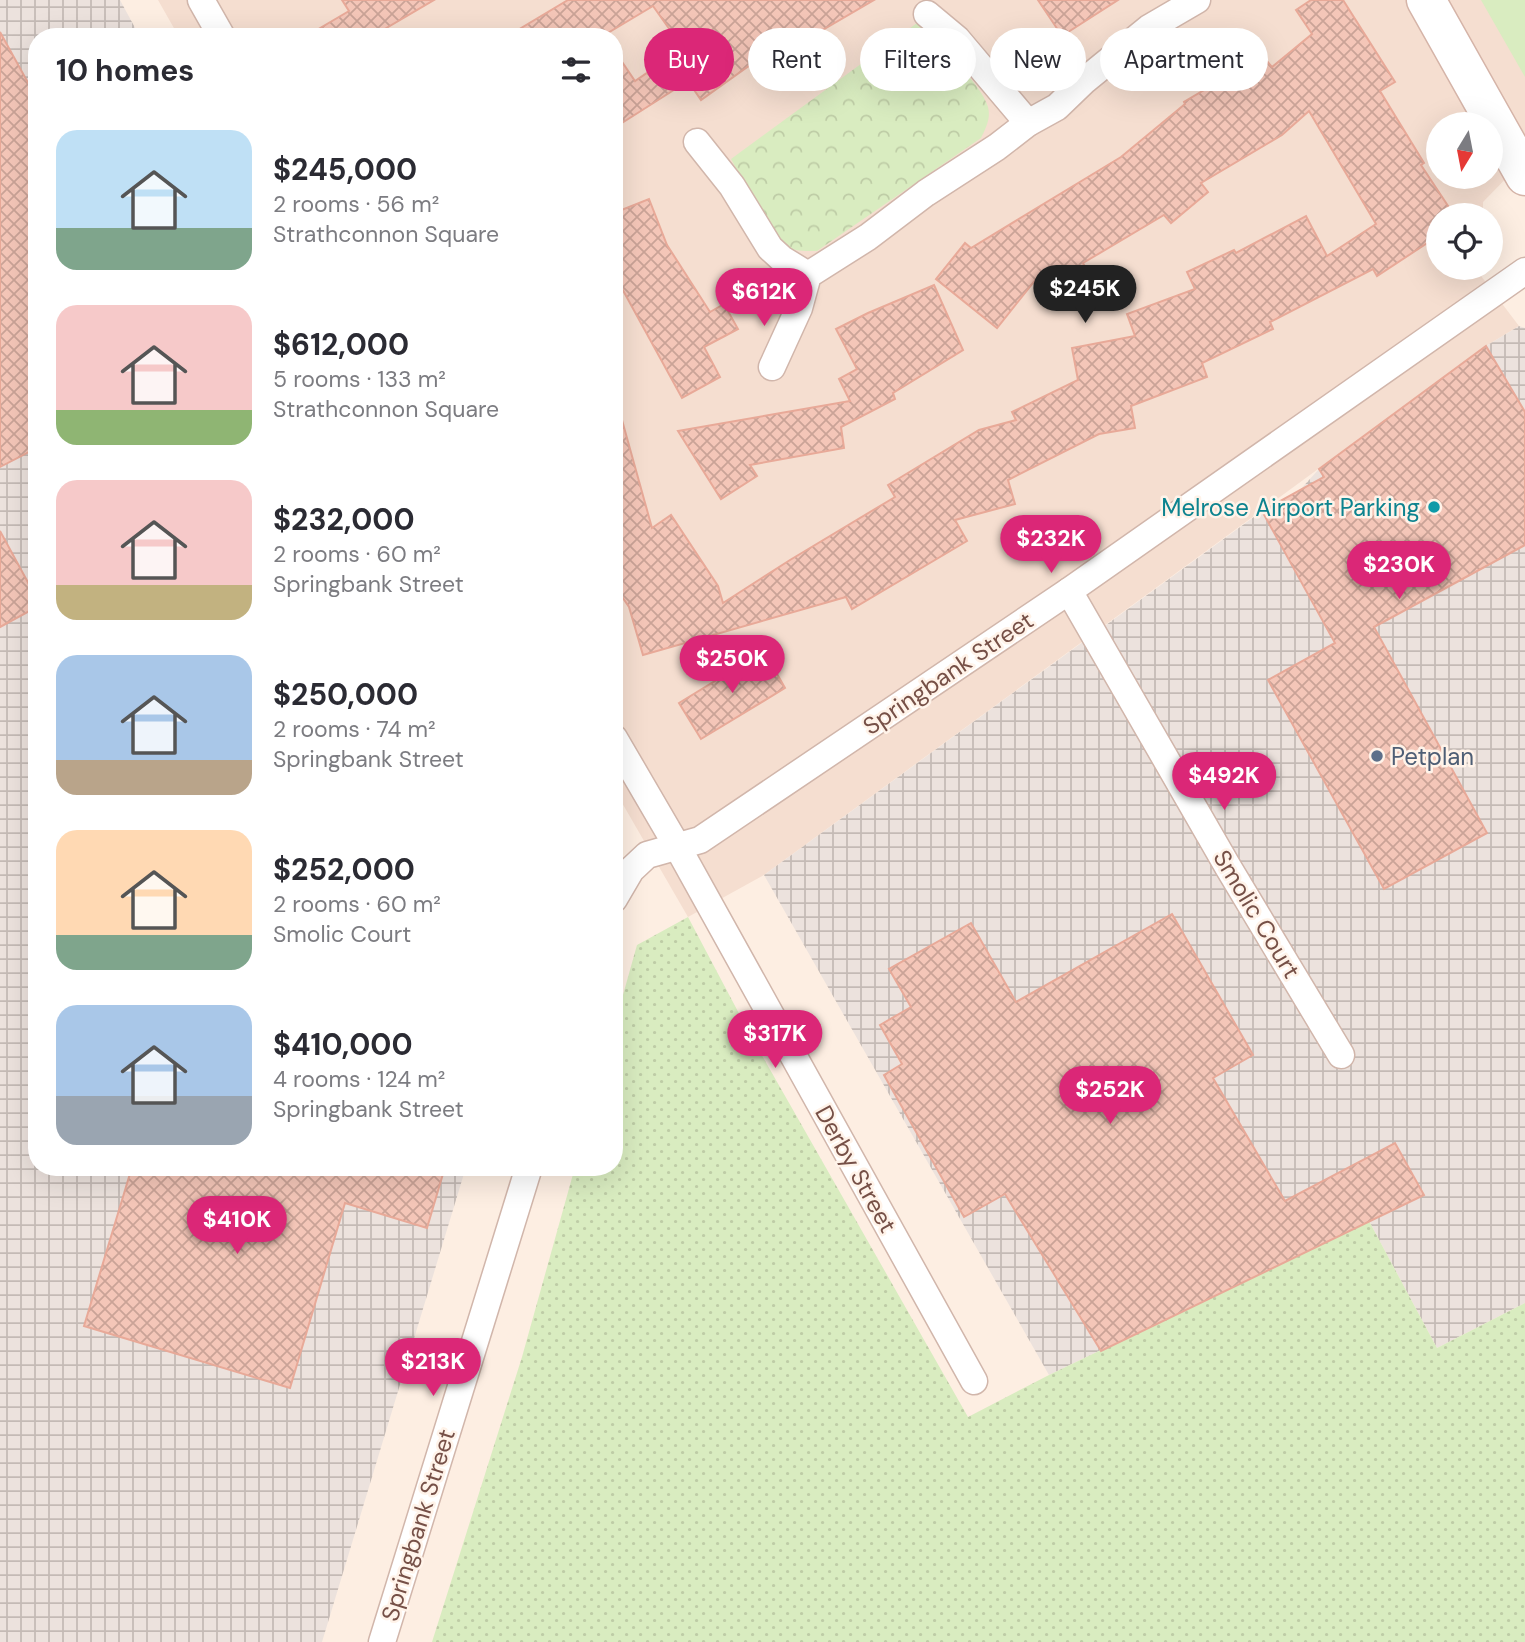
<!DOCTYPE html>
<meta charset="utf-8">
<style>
:root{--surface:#fff;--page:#f7f7f7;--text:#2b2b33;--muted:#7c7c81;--accent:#db2777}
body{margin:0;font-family:"DM Sans",sans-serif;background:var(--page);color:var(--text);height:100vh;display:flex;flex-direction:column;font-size:26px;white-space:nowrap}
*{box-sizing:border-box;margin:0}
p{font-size:23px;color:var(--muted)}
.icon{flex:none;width:38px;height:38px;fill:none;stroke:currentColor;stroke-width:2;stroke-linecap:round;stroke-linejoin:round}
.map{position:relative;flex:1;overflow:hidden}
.panel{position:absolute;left:28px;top:28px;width:595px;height:1148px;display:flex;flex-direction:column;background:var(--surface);border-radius:28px;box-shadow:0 7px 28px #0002}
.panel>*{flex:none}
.hud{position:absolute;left:644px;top:28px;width:665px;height:63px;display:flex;gap:14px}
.needle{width:46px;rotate:190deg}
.controls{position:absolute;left:1426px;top:112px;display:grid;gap:14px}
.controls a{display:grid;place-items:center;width:77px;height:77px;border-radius:50%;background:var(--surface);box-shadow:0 7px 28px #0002;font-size:35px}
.price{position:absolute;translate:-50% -60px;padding:0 16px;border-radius:24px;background:var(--accent);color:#fff;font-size:23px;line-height:46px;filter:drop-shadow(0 2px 4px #0008)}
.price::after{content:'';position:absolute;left:50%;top:42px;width:21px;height:16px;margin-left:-10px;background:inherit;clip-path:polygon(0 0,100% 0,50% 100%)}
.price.active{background:#222;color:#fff}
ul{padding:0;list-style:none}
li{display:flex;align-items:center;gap:21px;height:175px;padding:0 28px}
li span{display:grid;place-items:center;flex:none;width:196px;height:140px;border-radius:21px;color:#555}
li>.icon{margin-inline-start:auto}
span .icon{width:84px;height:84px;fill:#fffc;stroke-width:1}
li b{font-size:30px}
h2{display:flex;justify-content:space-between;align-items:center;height:84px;padding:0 28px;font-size:30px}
.chip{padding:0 24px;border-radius:32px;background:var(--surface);box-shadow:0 7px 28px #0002;font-size:24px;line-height:63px}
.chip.active{background:var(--accent);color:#fff}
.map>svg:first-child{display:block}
.residential{fill:#f5ded0;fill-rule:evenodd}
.industrial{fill:url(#industrial-grid)}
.grass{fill:url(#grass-dots)}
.park{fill:url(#park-crowns)}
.pitch{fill:#d9ecc0}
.building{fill:url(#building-cross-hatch);stroke:#e8a998;stroke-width:2}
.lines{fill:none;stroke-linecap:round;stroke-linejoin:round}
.street-casing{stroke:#d1b6ab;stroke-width:29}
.secondary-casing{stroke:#d5b4a8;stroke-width:41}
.street{stroke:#fff;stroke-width:26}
.secondary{stroke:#fff;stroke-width:38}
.culture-dot{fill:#0f9aa8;stroke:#fff3e9;stroke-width:2.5}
.service-dot{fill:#5c6f8a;stroke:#fff3e9;stroke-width:2.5}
.labels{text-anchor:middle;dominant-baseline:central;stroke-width:5;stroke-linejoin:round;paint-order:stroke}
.culture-label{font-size:24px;fill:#0d838f;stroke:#fff3e9;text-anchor:end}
.street-label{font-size:24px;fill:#765047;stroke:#fff3e9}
.service-label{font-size:24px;fill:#4e5e75;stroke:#fff3e9;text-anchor:start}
</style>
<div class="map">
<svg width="1525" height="1642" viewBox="0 0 1525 1642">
<defs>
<pattern id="industrial-grid" width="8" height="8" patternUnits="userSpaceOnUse" patternTransform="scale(1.75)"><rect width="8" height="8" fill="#ece2dd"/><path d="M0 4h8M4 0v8" fill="none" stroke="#c4bab5"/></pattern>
<pattern id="grass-dots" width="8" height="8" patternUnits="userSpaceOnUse" patternTransform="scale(1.75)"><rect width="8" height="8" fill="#d9ecc0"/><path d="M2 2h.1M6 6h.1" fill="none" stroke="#becca6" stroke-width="1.8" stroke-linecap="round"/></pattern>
<pattern id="park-crowns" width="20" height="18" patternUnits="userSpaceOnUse" patternTransform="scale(1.75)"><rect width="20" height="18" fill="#d9ecc0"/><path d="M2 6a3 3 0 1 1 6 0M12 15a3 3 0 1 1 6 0" fill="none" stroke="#becca6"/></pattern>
<pattern id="building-cross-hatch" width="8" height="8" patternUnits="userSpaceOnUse" patternTransform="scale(1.75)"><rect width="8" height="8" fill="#f4c6b8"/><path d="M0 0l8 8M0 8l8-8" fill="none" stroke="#caa397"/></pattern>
</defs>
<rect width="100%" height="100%" fill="#fdeee2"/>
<path class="residential" d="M158,0h1325l42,76v83l-42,43v13h-45v53h37l44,58 -33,20 -722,529 -76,42 -74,-128v-752h-435zM1438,124h53v53h-53z"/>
<g class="industrial">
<path d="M0,0h120l20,37h-103v1130h429l-144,475h-322z"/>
<path d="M1519,326l6,2v975l-88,45 -68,-127 -320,154 -285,-500 498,-364 37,-20 20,-22 167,-123z"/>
</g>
<path class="grass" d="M688,917l64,121 216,379 81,-42 320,-154 68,127 88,-45v339h-1093l90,-285 53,-190h39v-140l23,-82z"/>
<path class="park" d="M917,23c19,20 64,59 71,84 3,11 -2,21 -7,31l-164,113c-11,0 -24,1 -33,-6 -17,-11 -42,-66 -53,-86z"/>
<path class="pitch" d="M1481,0h44v77z"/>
<g class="building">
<path d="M342,0h92l-63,37h-66l44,-26z"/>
<path d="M568,0h306l-77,45 5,7 -31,22 -11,-16 -59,42 -13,-19 -74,47v-78l21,31 48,-33 -5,-7 7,-4h-10l-22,-31 -52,31h-95z"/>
<path d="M1038,0h80l-56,36z"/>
<path d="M1311,0h32l52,82 -15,9 44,72 -3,2 33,50h-16v21l-61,40 -4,-7 -103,53 3,7 -71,34 5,14 -76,29 4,22 -36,6 -91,46 7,24 -60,16 12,21 -115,68 -6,-12 -203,58 -14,-48 -15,-22v-164l8,-1 30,108 19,-13 47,71 5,17 67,-43 105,-63 -7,-12 91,-55 37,-10 -4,-8 66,-32 -6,-32 63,-12 -8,-22 68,-25 -8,-17 47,-22 2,3 70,-37 21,40 49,-32 -67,-113 -27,24 -81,48 7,9 -37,31 -7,-8 -81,48 5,9 -39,24 -12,-18 -40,50 -61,-49 29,-36 6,5 150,-91 64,-53 -1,-2 42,-25 -3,-4 31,-27 18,21 40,-33 -16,-24z"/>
<path d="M0,32l37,67v349l-37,19z"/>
<path d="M649,199l18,46 43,67 14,-8 14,25 -34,18 16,30 -38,21 -68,-124v-61z"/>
<path d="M934,285l29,65 -70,43 2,6 -54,28 3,21 -94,17 7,11 -36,23 -43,-68 172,-30 -11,-22 18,-10 -21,-40 32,-16z"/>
<path d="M1486,346l39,66v133l-151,82 113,206 -103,56 -116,-209 67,-37 -73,-132 62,-34 -5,-8z"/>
<path d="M0,531l37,68v8l-37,20z"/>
<path d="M764,651l21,37 -84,51 -22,-36z"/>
<path d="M1172,914l81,141 -40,23 72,123 110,-58 29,52 -323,156 -96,-157 -41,23 -80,-142 18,-11 -22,-39 31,-18 -22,-38 82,-46 45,79z"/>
<path d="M132,1167h313l-18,61 -82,-25 -55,185 -206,-62z"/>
</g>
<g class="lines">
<defs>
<g id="street">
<path d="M201,0l21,37"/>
<path d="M927,14l30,25 71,84"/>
<path d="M697,142l35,44 38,62 12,11 26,16"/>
<path d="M772,367l27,-59 9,-33 60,-38 58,-44 71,-46 31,-24 29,-16 27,-26 65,-53 48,-28"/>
<path d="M1069,591l159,276 113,188"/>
<path d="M614,738l63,108 297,535"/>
<path d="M614,899l17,-29 16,-15 53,-15 369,-249 456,-320"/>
<path d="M382,1642l147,-475"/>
</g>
<path id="secondary" d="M1426,0l99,176"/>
</defs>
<use href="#street" class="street-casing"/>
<use href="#secondary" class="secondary-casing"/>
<use href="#street" class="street"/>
<use href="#secondary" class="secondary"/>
</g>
<circle class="culture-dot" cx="1434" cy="507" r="7"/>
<circle class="service-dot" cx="1377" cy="756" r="7"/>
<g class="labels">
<g class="culture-label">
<text x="1420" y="507">Melrose Airport Parking</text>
</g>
<g class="street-label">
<text transform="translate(948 673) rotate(-34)">Springbank Street</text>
<text transform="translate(1257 914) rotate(59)">Smolic Court</text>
<text transform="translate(856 1169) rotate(61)">Derby Street</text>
<text transform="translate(418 1525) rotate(-73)">Springbank Street</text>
</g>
<g class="service-label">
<text x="1391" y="756">Petplan</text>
</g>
</g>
</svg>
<div class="controls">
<a><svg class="needle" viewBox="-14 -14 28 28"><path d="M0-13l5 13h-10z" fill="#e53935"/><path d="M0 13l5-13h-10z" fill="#7c7c81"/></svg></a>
<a><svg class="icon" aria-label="locate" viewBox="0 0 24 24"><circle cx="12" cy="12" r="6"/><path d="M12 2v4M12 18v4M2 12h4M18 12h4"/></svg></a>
</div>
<b class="price active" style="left:1085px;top:325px">$245K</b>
<b class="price" style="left:764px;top:328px">$612K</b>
<b class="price" style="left:1051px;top:575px">$232K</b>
<b class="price" style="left:1399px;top:601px">$230K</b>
<b class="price" style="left:732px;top:695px">$250K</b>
<b class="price" style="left:1224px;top:812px">$492K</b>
<b class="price" style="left:775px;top:1070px">$317K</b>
<b class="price" style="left:1110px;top:1126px">$252K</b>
<b class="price" style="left:237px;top:1256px">$410K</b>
<b class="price" style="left:433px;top:1398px">$213K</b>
<div class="hud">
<a class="chip active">Buy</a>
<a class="chip">Rent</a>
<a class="chip">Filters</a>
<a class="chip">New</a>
<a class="chip">Apartment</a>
</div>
<section class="panel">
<h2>10 homes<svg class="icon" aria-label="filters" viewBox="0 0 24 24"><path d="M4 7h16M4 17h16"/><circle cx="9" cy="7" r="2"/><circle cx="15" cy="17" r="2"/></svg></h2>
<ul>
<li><span style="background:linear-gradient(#bfe0f5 70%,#7fa58c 0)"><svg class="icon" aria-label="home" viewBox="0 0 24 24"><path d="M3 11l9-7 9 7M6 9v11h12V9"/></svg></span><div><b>$245,000</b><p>2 rooms · 56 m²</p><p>Strathconnon Square</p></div></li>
<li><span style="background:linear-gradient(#f6c9c9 75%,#8fb573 0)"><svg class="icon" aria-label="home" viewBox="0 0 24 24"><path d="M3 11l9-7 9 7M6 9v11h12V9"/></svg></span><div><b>$612,000</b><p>5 rooms · 133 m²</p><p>Strathconnon Square</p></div></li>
<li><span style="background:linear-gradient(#f6c9c9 75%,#c2b280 0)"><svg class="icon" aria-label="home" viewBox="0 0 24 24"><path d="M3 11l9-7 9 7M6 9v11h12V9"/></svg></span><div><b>$232,000</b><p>2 rooms · 60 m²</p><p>Springbank Street</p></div></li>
<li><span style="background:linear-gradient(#a9c7e8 75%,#b9a48a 0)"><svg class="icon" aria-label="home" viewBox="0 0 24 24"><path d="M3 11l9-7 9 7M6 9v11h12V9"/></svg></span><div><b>$250,000</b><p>2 rooms · 74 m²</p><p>Springbank Street</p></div></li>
<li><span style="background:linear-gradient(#ffd9b3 75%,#7fa58c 0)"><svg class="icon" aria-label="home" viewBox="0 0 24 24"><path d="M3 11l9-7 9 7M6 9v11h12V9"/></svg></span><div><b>$252,000</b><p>2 rooms · 60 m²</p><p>Smolic Court</p></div></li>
<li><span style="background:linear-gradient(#a9c7e8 65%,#9aa5b1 0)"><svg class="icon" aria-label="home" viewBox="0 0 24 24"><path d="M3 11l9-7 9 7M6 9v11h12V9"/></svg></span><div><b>$410,000</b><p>4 rooms · 124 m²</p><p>Springbank Street</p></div></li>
</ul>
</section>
</div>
